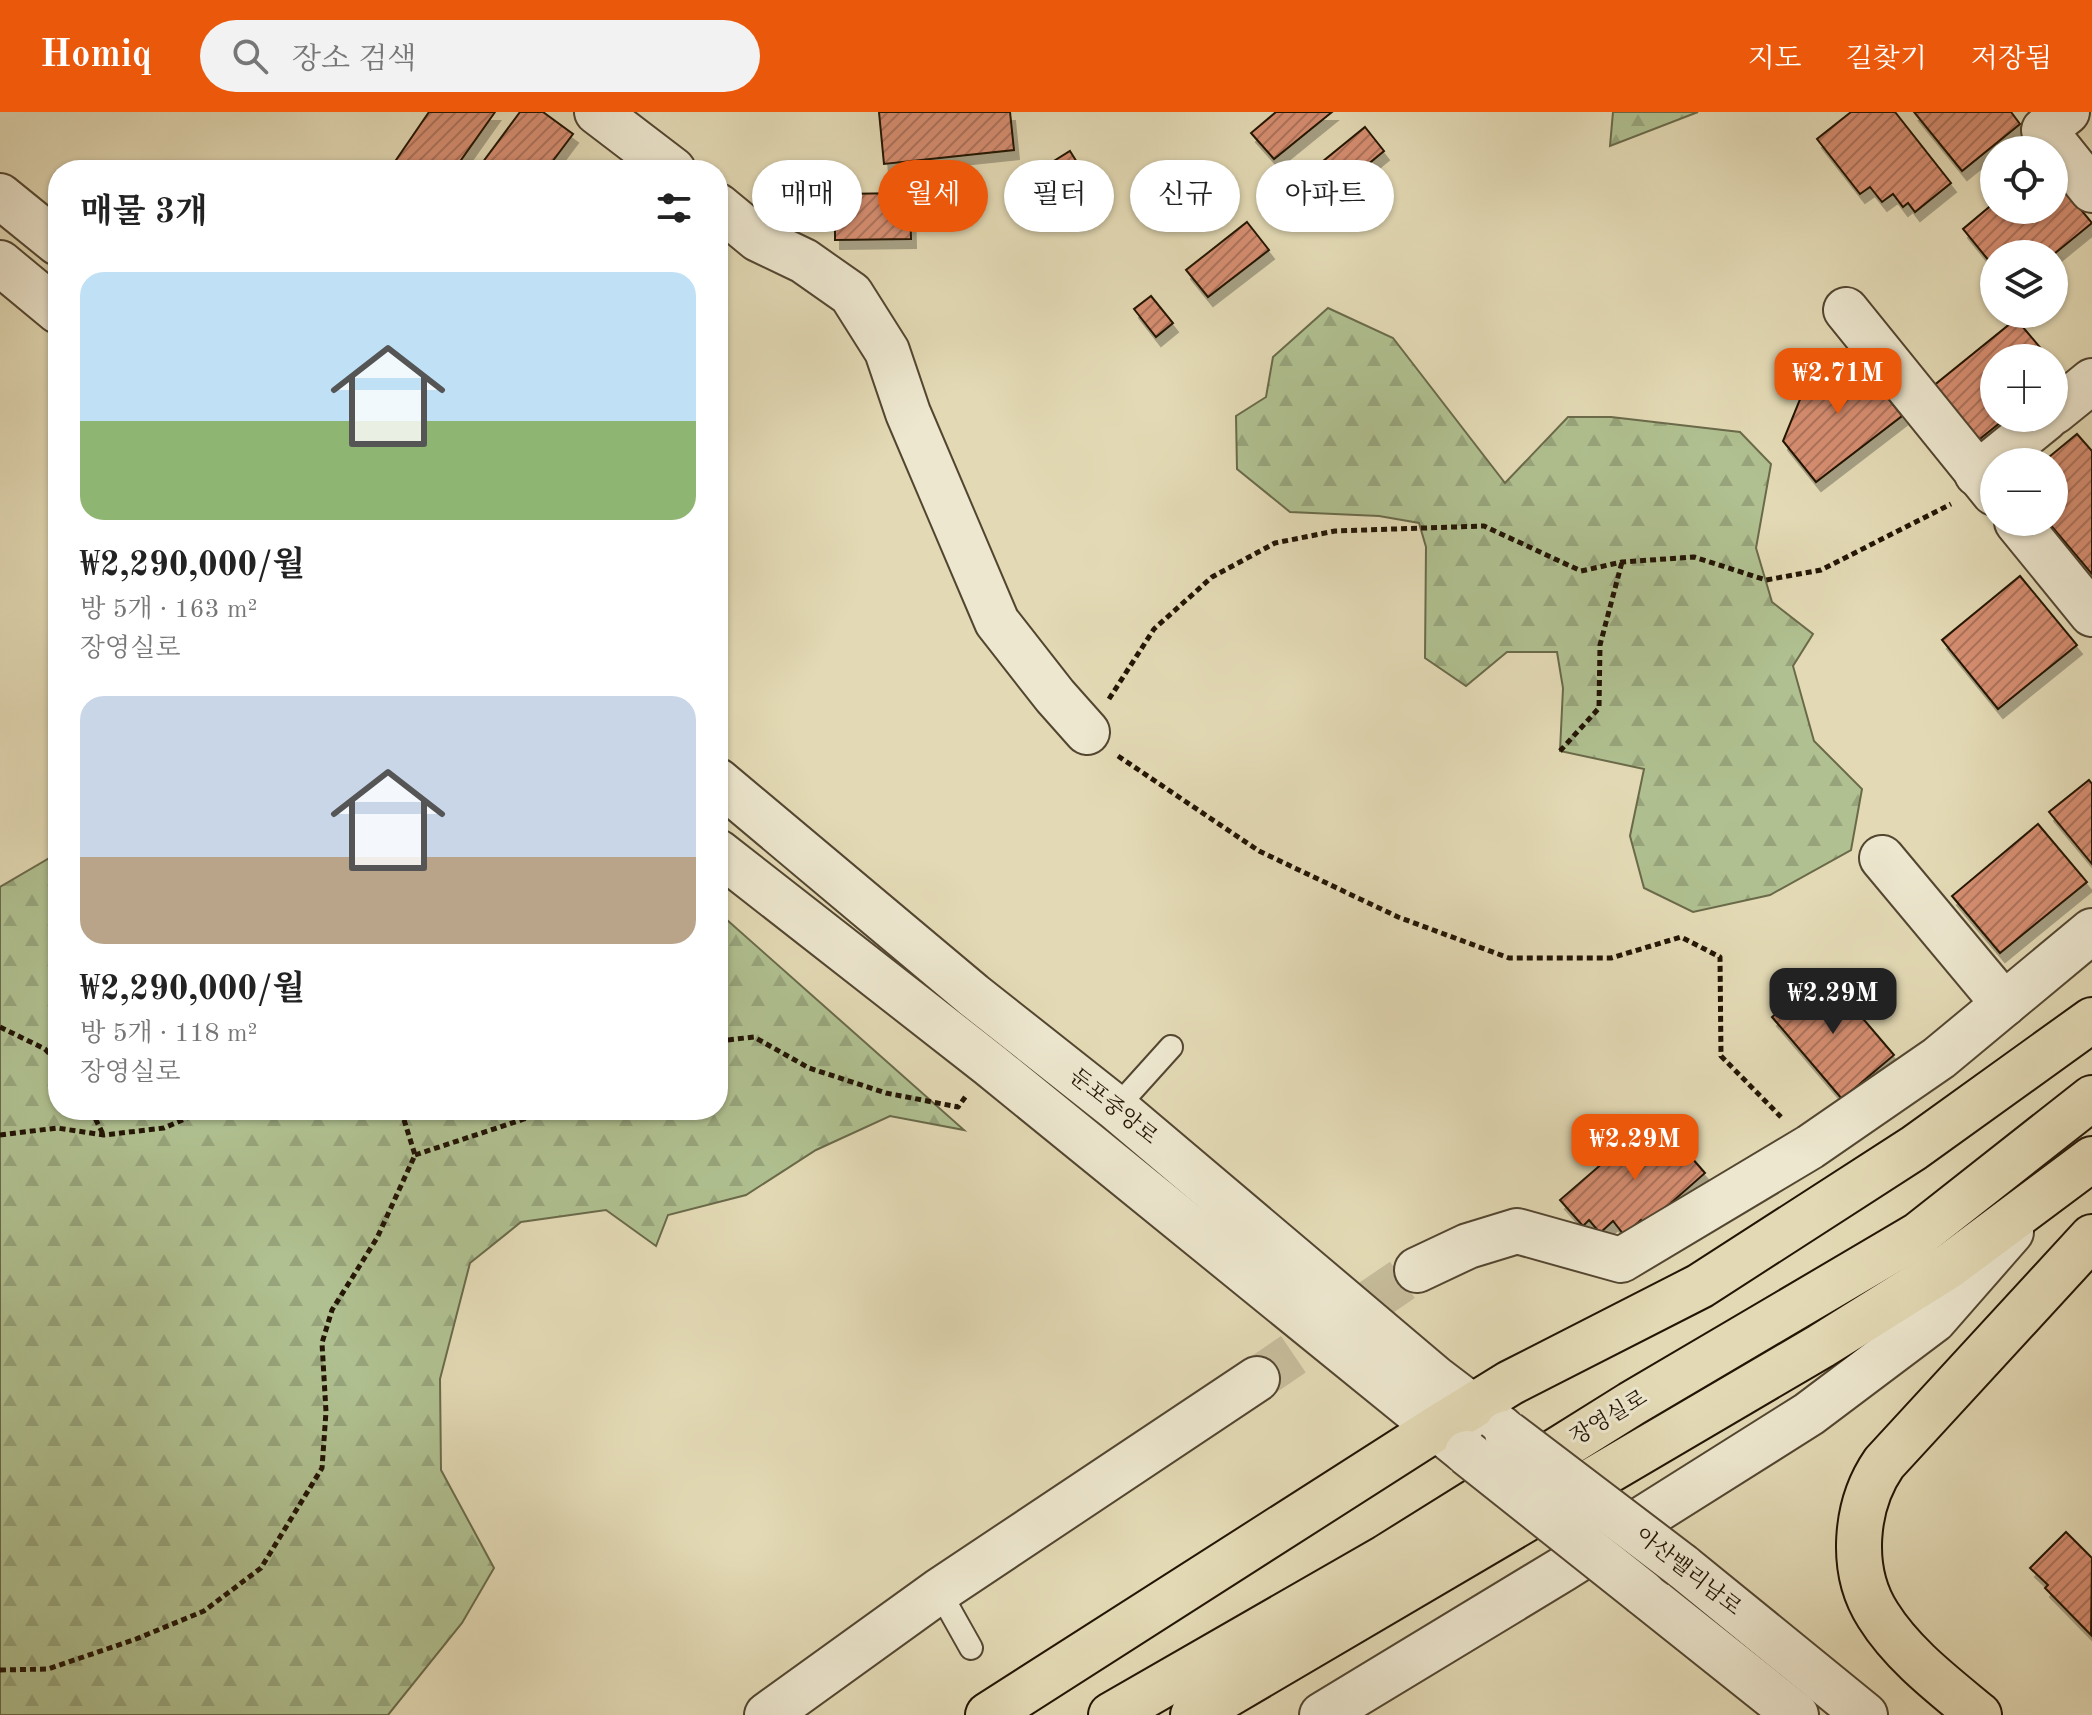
<!DOCTYPE html>
<html lang="ko">
<meta charset="utf-8">
<style>
:root{--surface:#fff;--page:#f2f2f2;--text:#222;--muted:#767676;--accent:#ea580c}
body{margin:0;font-family:"Old Standard TT","Noto Serif KR",serif;background:var(--page);color:var(--text);height:100vh;display:flex;flex-direction:column;font-size:30px;white-space:nowrap}
*{box-sizing:border-box;margin:0}
p{font-size:26px;color:var(--muted)}
.icon{flex:none;width:44px;height:44px;fill:none;stroke:currentColor;stroke-width:2;stroke-linecap:round;stroke-linejoin:round}
.map{position:relative;flex:1;overflow:hidden}
.details{position:absolute;left:48px;top:48px;width:680px;height:960px;display:flex;flex-direction:column;background:var(--surface);border-radius:32px;box-shadow:0 2px 6px #0004}
.details>*{flex:none}
.top-card{position:absolute;left:752px;top:48px;width:760px;height:72px;display:flex;gap:16px}
.controls{position:absolute;left:1980px;top:24px;display:grid;gap:16px}
.controls a{display:grid;place-items:center;width:88px;height:88px;border-radius:50%;background:var(--surface);box-shadow:0 2px 6px #0004;font-size:40px}
.price{position:absolute;translate:-50% -68px;padding:0 18px;border-radius:16px;background:var(--accent);color:#fff;font-size:26px;line-height:52px;filter:drop-shadow(0 2px 4px #0008)}
.price::after{content:'';position:absolute;left:50%;top:48px;width:24px;height:18px;margin-left:-12px;background:inherit;clip-path:polygon(0 0,100% 0,50% 100%)}
.price.on{background:#222;color:#fff}
ul{padding:0;list-style:none}
li{display:grid;align-content:center;gap:16px;height:424px;padding:0 32px}
li span{display:grid;place-items:center;height:248px;border-radius:24px;color:#555}
li>.icon{margin-inline-start:auto}
span .icon{width:144px;height:144px;fill:#fffc;stroke-width:1}
li b{font-size:34px}
h2{display:flex;justify-content:space-between;align-items:center;height:96px;padding:0 32px;font-size:34px}
.pill{padding:0 28px;border-radius:36px;background:var(--surface);box-shadow:0 2px 6px #0004;font-size:28px;line-height:72px}
.pill.on{background:var(--accent);color:#fff}
header{display:flex;align-items:center;gap:48px;box-sizing:border-box;height:112px;padding:0 40px;background:var(--accent);color:#fff}
header strong{font-size:38px}
nav{display:flex;gap:44px;margin-inline-start:auto;font-size:28px}
.search{width:560px;height:72px;background:var(--page);display:flex;align-items:center;gap:20px;box-sizing:border-box;padding:0 28px;border-radius:44px;color:var(--muted);font-size:30px}
.map>svg:first-child{display:block}
.forest{fill:url(#forest-firs);stroke:#6a6a4a;stroke-width:2}
.building{fill:url(#building-hatch);stroke:#231505;stroke-width:2;filter:url(#shadow)}
.lines{fill:none;stroke-linecap:round;stroke-linejoin:round}
.minor-tunnel{stroke:#c6bc9b;stroke-width:44;stroke-dasharray:44 22;stroke-linecap:butt}
.service-casing{stroke:#534631;stroke-width:26}
.minor-casing{stroke:#534631;stroke-width:48}
.tertiary-casing{stroke:#534631;stroke-width:48}
.trunk-casing{stroke:#231505;stroke-width:48}
.path{stroke:#231505;stroke-width:5;stroke-dasharray:6 4;stroke-linecap:butt}
.service{stroke:#ede7cf;stroke-width:22}
.minor{stroke:#ede7cf;stroke-width:44}
.tertiary{stroke:#ede7cf;stroke-width:44}
.trunk{stroke:#e3dab5;stroke-width:44}
.tertiary-bridge-casing{stroke:#534631;stroke-width:48;stroke-linecap:butt}
.tertiary-bridge{stroke:#ede7cf;stroke-width:44}
.labels{text-anchor:middle;dominant-baseline:central;stroke-width:6;stroke-linejoin:round;paint-order:stroke}
.street-label{font-size:22px;fill:#231505;stroke:#ede7cf}
</style>
<header>
<strong>Homiq</strong>
<div class="search"><svg class="icon" aria-label="search" viewBox="0 0 24 24"><circle cx="10" cy="10" r="6"/><path d="M15 15l6 6"/></svg>장소 검색</div>
<nav><a>지도</a><a>길찾기</a><a>저장됨</a></nav>
</header>
<div class="map">
<svg width="2092" height="1603" viewBox="0 0 2092 1603">
<defs>
<pattern id="forest-firs" width="22" height="20" patternUnits="userSpaceOnUse" patternTransform="scale(2)"><rect width="22" height="20" fill="#b0c090"/><path d="M5 1l3.5 6h-7zM16 11l3.5 6h-7z" fill="#97a47b"/></pattern>
<pattern id="building-hatch" width="6" height="6" patternUnits="userSpaceOnUse" patternTransform="scale(2)"><rect width="6" height="6" fill="#d68e71"/><path d="M-1 1l2-2M0 6l6-6M5 7l2-2" fill="none" stroke="#ad735b"/></pattern>
<filter id="shadow"><feDropShadow dx="5" dy="9" stdDeviation="0" flood-color="#0004"/></filter>
</defs>
<rect width="100%" height="100%" fill="#e3dab5"/>
<filter id="stains"><feTurbulence type="fractalNoise" baseFrequency=".0025" numOctaves="4"/><feColorMatrix values="0 0 0 0 .2 0 0 0 0 .09 0 0 0 0 .02 0 0 0 .5 -.17"/></filter>
<radialGradient id="worn" r=".72"><stop offset=".6" stop-color="#630" stop-opacity="0"/><stop offset="1" stop-color="#630" stop-opacity=".3"/></radialGradient>
<g class="forest">
<path d="M1613,0h85l-88,34z"/>
<path d="M1328,196l65,30 112,145 63,-66h43l129,15 31,32 -15,84 16,54 41,32 -20,32 21,75 48,48 -11,61 -81,45 -77,17 -49,-24 -14,-52 14,-67 -84,-18 3,-63 -6,-36h-50l-41,34 -41,-28 1,-111 -7,-24 -40,-7 -89,-4 -53,-43 -1,-53 30,-19 7,-40z"/>
<path d="M58,741v257h660v-198l246,218 -74,-14 -74,34 -70,45 -78,20 -12,31 -50,-36 -85,12 -51,41 -30,116 1,91 53,98 -32,55 -74,92h-388v-828z"/>
</g>
<g class="building">
<path d="M429,0h66l-41,58h-50l-10,-7z"/>
<path d="M520,0h23l30,22 -27,36h-69z"/>
<path d="M879,0h131l4,38 -130,14z"/>
<path d="M1276,0h56l-58,47 -23,-26z"/>
<path d="M1851,0h44l56,71 -36,29 -7,-9 -5,4 -10,-13 -11,8 -12,-15 -10,7 -43,-55z"/>
<path d="M1914,0h97l9,12 -58,47z"/>
<path d="M1365,15l19,24 -69,57 -20,-24z"/>
<path d="M1070,39l18,29 -29,18 -18,-29z"/>
<path d="M2054,65l38,46 -38,31h-60v13l-31,-38 31,-26v7h60z"/>
<path d="M910,81l1,46 -76,1v-46z"/>
<path d="M1247,110l22,28 -61,47 -22,-27z"/>
<path d="M1151,184l22,27 -17,14 -22,-28z"/>
<path d="M2016,207l33,39h-55v60h12l-30,24 -44,-55z"/>
<path d="M1849,237l53,67 -86,66 -33,-41 24,-59z"/>
<path d="M2077,322l15,17v123l-44,-52h6v-60h-11z"/>
<path d="M2020,464l57,69 -79,64 -56,-69z"/>
<path d="M2089,668l3,4v80l-43,-52z"/>
<path d="M2038,712l49,58 -87,71 -48,-57z"/>
<path d="M1824,861l70,82 -52,44 -70,-82z"/>
<path d="M1656,1005l49,56 -59,52 -5,-5 -17,15 -11,-14 -13,12 -11,-13 -6,6 -23,-26z"/>
<path d="M2066,1420l26,26 -1,77 -46,-47 3,-3 -18,-17z"/>
</g>
<g class="lines">
<path class="minor-tunnel" d="M1257,1267l160,-109"/>
<defs>
<g id="service">
<path d="M1116,996l55,-61"/>
<path d="M939,1479l32,57"/>
</g>
<g id="minor">
<path d="M597,0l76,58"/>
<path d="M2067,0l-23,18 48,60"/>
<path d="M718,94l40,33 46,22 47,33 36,57 21,62 89,209 58,74 32,36"/>
<path d="M1846,198l148,183"/>
<path d="M2054,300l38,-31"/>
<path d="M1977,362l69,-56"/>
<path d="M2017,410l75,92"/>
<path d="M1882,746l122,146"/>
<path d="M1417,1158l51,-24 49,-15 104,29 189,-113 129,-89 153,-127"/>
<path d="M767,1603l172,-124 318,-212"/>
<path d="M1322,1603l241,-146 246,-155 125,-94 77,-88"/>
</g>
<g id="tertiary">
<path d="M0,84l58,47"/>
<path d="M0,151l58,48"/>
<path d="M718,669l255,214 143,113 319,270 67,51"/>
<path d="M718,740l271,212 476,387"/>
<path d="M1682,1454l183,149"/>
<path d="M1643,1481l153,122"/>
</g>
<g id="trunk">
<path d="M988,1603l449,-287 73,-45 190,-97 214,-138 178,-128"/>
<path d="M1111,1603l275,-158 245,-153 287,-169 174,-137"/>
<path d="M1193,1603l628,-369 128,-80 143,-107"/>
<path d="M1979,1603c-36,-30 -76,-60 -101,-100 -29,-45 -23,-110 6,-152l208,-226"/>
</g>
</defs>
<use href="#service" class="service-casing"/>
<use href="#minor" class="minor-casing"/>
<use href="#tertiary" class="tertiary-casing"/>
<use href="#trunk" class="trunk-casing"/>
<g class="path">
<path d="M1109,587l45,-70 58,-52 63,-34 60,-12 149,-5 97,45 41,-9 72,-5 72,23 55,-10 130,-66"/>
<path d="M1560,639l39,-43 1,-63 22,-83"/>
<path d="M1118,644l141,95 139,66 111,41h102l70,-21 39,20 1,99 60,61"/>
<path d="M0,915l45,22 13,14"/>
<path d="M718,929l36,-4 55,31 77,25 72,14 8,-11"/>
<path d="M91,998l12,24"/>
<path d="M0,1023l57,-7 47,7 60,-7 41,-18"/>
<path d="M415,1043l109,-36 15,-9"/>
<path d="M0,1558l48,-1 88,-30 68,-28 57,-43 61,-100 4,-56 -4,-69 10,-33 45,-72 38,-83 -14,-45"/>
</g>
<use href="#service" class="service"/>
<use href="#minor" class="minor"/>
<use href="#tertiary" class="tertiary"/>
<use href="#trunk" class="trunk"/>
<defs>
<g id="tertiary-bridge">
<path d="M1507,1321l175,133"/>
<path d="M1467,1341l176,140"/>
</g>
</defs>
<use href="#tertiary-bridge" class="tertiary-bridge-casing"/>
<use href="#tertiary-bridge" class="tertiary-bridge"/>
</g>
<g class="labels">
<g class="street-label">
<text transform="translate(1113 995) rotate(39)">둔포중앙로</text>
<text transform="translate(1609 1306) rotate(-31)">장영실로</text>
<text transform="translate(1688 1460) rotate(38)">아산밸리남로</text>
</g>
</g>
<rect width="100%" height="100%" filter="url(#stains)"/>
<rect width="100%" height="100%" fill="url(#worn)"/>
</svg>
<div class="controls">
<a><svg class="icon" aria-label="locate" viewBox="0 0 24 24"><circle cx="12" cy="12" r="6"/><path d="M12 2v4M12 18v4M2 12h4M18 12h4"/></svg></a>
<a><svg class="icon" aria-label="layers" viewBox="0 0 24 24"><path d="M12 4l9 5-9 5-9-5zM3 14l9 5 9-5"/></svg></a>
<a>+</a>
<a>−</a>
</div>
<b class="price" style="left:1838px;top:304px">₩2.71M</b>
<b class="price on" style="left:1833px;top:924px">₩2.29M</b>
<b class="price" style="left:1635px;top:1070px">₩2.29M</b>
<div class="top-card">
<a class="pill">매매</a>
<a class="pill on">월세</a>
<a class="pill">필터</a>
<a class="pill">신규</a>
<a class="pill">아파트</a>
</div>
<section class="details">
<h2>매물 3개<svg class="icon" aria-label="filters" viewBox="0 0 24 24"><path d="M4 7h16M4 17h16"/><circle cx="9" cy="7" r="2"/><circle cx="15" cy="17" r="2"/></svg></h2>
<ul>
<li><span style="background:linear-gradient(#bfe0f5 60%,#8fb573 0)"><svg class="icon" aria-label="home" viewBox="0 0 24 24"><path d="M3 11l9-7 9 7M6 9v11h12V9"/></svg></span><div><b>₩2,290,000/월</b><p>방 5개 · 163 m²</p><p>장영실로</p></div></li>
<li><span style="background:linear-gradient(#c9d6e8 65%,#b9a48a 0)"><svg class="icon" aria-label="home" viewBox="0 0 24 24"><path d="M3 11l9-7 9 7M6 9v11h12V9"/></svg></span><div><b>₩2,290,000/월</b><p>방 5개 · 118 m²</p><p>장영실로</p></div></li>
</ul>
</section>
</div>
